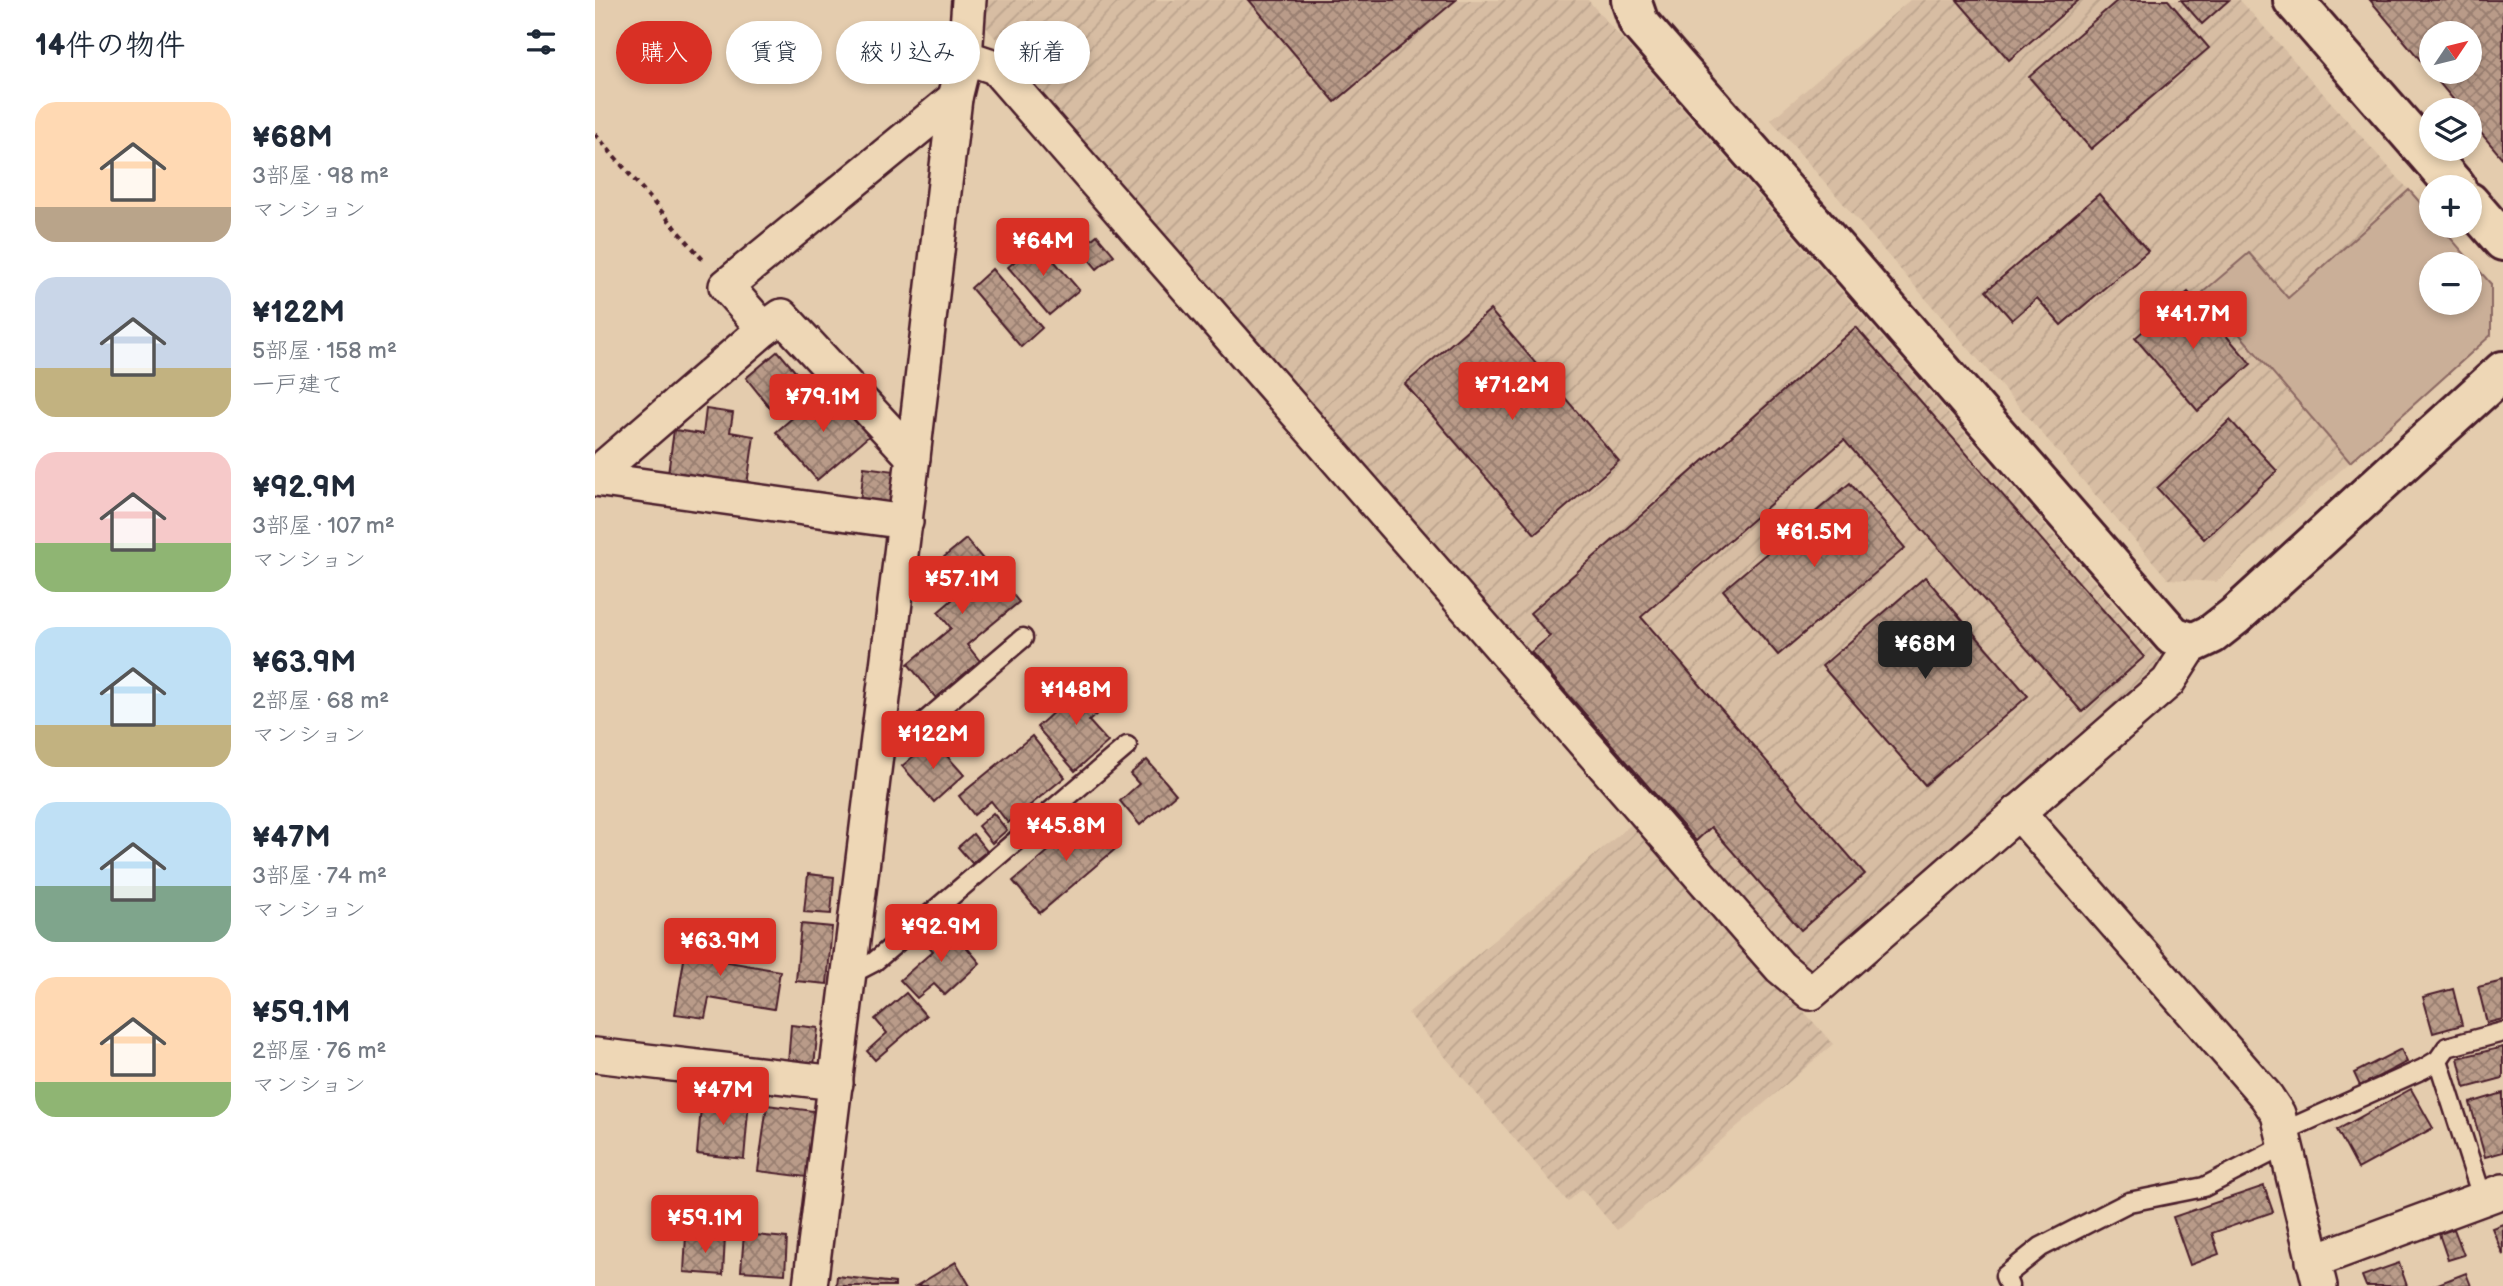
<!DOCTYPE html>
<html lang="ja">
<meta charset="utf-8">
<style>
:root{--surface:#fff;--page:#f2f2f3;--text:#1f2937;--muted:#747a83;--accent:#d93025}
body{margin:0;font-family:"Balsamiq Sans","Klee One",sans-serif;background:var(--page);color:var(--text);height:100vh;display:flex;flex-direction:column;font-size:26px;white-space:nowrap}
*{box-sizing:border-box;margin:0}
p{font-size:23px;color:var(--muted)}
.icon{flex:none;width:38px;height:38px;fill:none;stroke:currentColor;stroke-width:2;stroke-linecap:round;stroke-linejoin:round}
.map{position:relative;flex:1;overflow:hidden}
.panel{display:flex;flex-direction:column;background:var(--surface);width:595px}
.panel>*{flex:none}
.top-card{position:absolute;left:21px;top:21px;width:665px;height:63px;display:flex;gap:14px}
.needle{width:46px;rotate:55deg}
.tools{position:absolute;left:1824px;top:21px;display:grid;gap:14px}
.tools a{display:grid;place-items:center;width:63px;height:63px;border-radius:50%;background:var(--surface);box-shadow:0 4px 10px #0003;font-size:35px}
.price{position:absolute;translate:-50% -60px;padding:0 16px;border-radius:7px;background:var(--accent);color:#fff;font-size:23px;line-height:46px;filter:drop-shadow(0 2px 4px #0008)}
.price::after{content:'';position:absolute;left:50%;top:42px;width:21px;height:16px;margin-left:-10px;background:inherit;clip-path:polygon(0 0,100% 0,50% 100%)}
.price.active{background:#222;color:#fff}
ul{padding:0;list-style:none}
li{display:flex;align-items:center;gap:21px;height:175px;padding:0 35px}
li span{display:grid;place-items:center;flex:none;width:196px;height:140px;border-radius:21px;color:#555}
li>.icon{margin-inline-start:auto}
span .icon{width:84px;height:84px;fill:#fffc;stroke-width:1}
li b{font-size:30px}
h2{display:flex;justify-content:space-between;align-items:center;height:84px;padding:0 35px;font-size:30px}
.chip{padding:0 24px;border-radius:32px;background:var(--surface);box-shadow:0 4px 10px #0003;font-size:24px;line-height:63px}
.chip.active{background:var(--accent);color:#fff}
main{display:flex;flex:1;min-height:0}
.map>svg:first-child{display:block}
.industrial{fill:url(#industrial-furrows)}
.green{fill:#caaf98;stroke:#8a6762;stroke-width:2;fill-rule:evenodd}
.building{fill:url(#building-cross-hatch);stroke:#4a1f2b;stroke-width:2;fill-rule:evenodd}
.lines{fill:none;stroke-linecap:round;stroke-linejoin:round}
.lane-casing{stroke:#4a1f2b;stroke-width:23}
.street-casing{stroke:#4a1f2b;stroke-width:38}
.secondary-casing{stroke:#4a1f2b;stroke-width:44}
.path{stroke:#4a1f2b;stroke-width:4.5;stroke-dasharray:5 5;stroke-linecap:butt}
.lane{stroke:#eed7b6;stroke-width:18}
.street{stroke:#eed7b6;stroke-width:33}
.secondary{stroke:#eed7b6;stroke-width:38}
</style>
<main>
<section class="panel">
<h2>14件の物件<svg class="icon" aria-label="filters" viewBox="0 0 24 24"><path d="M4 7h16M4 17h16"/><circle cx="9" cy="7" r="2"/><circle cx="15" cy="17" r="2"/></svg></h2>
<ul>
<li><span style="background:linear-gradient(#ffd9b3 75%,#b9a48a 0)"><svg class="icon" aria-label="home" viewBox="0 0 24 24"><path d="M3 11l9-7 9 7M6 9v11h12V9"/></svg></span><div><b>¥68M</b><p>3部屋 · 98 m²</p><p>マンション</p></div></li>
<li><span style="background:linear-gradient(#c9d6e8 65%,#c2b280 0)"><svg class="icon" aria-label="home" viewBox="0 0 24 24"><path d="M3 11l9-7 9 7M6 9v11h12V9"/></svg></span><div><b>¥122M</b><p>5部屋 · 158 m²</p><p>一戸建て</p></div></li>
<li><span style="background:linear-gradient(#f6c9c9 65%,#8fb573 0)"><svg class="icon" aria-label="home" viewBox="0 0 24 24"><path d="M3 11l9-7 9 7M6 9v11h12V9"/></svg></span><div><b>¥92.9M</b><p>3部屋 · 107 m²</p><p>マンション</p></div></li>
<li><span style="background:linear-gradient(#bfe0f5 70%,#c2b280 0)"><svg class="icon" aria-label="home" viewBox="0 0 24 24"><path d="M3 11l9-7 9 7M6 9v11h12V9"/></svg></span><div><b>¥63.9M</b><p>2部屋 · 68 m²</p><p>マンション</p></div></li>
<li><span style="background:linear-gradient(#bfe0f5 60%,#7fa58c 0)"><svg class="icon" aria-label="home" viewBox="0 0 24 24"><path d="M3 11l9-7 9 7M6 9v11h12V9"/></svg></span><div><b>¥47M</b><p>3部屋 · 74 m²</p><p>マンション</p></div></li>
<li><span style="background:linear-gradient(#ffd9b3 75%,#8fb573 0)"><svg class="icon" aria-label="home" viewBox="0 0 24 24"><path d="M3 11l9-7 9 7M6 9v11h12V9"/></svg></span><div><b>¥59.1M</b><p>2部屋 · 76 m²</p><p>マンション</p></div></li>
</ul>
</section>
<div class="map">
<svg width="1908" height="1286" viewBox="0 0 1908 1286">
<defs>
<pattern id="industrial-furrows" width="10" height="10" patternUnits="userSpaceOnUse" patternTransform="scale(1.75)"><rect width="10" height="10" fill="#d7bda3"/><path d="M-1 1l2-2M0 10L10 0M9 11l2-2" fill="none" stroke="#baa28c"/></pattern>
<pattern id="building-cross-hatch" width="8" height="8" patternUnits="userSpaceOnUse" patternTransform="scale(1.75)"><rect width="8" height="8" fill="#b99b89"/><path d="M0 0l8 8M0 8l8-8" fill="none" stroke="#987e70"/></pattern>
</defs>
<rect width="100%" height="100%" fill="#e4ccae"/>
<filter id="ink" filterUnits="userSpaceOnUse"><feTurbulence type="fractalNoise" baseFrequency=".0143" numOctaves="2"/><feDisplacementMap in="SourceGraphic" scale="14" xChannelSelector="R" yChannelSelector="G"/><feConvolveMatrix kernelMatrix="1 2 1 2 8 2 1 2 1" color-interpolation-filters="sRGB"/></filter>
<g filter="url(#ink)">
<g class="industrial">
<path d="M393,0h600l576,662 -352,315 -26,-17 -801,-934z"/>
<path d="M1315,0h330l169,190 -121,108 -24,66 86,98 -134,120 -48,-3 -397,-459z"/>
<path d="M1039,822l199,222 -216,186 -35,-41 -14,13 -160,-189z"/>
</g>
<path class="green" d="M1814,190l22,25v11h9l51,58v51l-141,127 -147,-170 46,-39 39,45zM1836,264h38v39h-38z"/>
<g class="building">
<path d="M654,0h207l-121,102z"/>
<path d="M1362,0h122l-70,60z"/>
<path d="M1523,0h50l41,48 -118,101 -62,-72z"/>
<path d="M1586,0h48l-27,24z"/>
<path d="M1775,0h133v159l-34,-40v-9h-7zM1836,33h38v39h-38z"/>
<path d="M1504,194l49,57 -87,74 -24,-27 -25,22 -26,-29z"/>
<path d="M502,235l17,20 -17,14 -17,-20z"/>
<path d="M443,242l41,48 -30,25 -41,-48z"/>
<path d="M397,269l50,59 -21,19 -50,-59z"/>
<path d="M1593,292l63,72 -53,47 -63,-73z"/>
<path d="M895,310l129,151 -84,73 -130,-150z"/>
<path d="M1261,327l288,330 -62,55 -238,-272 -203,177 224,257 -64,56 -90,-103 -15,14 -165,-189 19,-16 -20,-23z"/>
<path d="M183,351l25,30 -32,28 -25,-31z"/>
<path d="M233,387l41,49 -52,44 -41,-48z"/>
<path d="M111,409l27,4 -3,19 24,4 -7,49 -79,-11 6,-44 29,4z"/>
<path d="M1635,420l47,51 -73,68 -47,-51z"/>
<path d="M269,467l31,4 -4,35 -31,-4z"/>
<path d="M1255,483l55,65 -127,107 -55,-65z"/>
<path d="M371,539l53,63 -52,43 13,16 -44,37 -28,-34 43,-36 -13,-16 14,-12 -25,-29z"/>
<path d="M1330,577l103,119 -103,89 -103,-119z"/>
<path d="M492,682l20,23 -18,16 19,21 -33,29 -38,-44z"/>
<path d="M437,736l33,41 -57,46 -17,-22 -17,14 -15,-19z"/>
<path d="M338,740l31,35 -30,27 -32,-36z"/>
<path d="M552,760l29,34 -36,31 -20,-24 19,-17 -9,-10z"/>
<path d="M398,813l14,17 -15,13 -14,-17z"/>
<path d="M497,814l27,32 -79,67 -27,-32z"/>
<path d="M378,834l14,17 -15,12 -14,-16z"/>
<path d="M213,874l26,3 -3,37 -27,-2z"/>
<path d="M350,922l35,41 -35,32 -11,-11 -17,14 -17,-18 33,-29 -9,-10z"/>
<path d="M95,924l26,4 -5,31 69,12 -6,38 -65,-11 -4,20 -30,-4z"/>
<path d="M206,924l31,3 -5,57 -31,-3z"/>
<path d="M1908,981v38l-16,4 -9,-36z"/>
<path d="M1858,989l9,36 -29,8 -10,-36z"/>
<path d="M311,993l20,23 -51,44 -8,-9 20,-18 -12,-14z"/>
<path d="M196,1025l27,3 -4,38 -26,-3z"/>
<path d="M1908,1047v31l-38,10 -7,-30z"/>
<path d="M1806,1049l6,13 -47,24 -6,-13z"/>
<path d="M1816,1089l22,39 -75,41 -21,-39z"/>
<path d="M1908,1093v59l-18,5 -15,-54z"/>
<path d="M107,1095l47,5 -5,59 -47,-5z"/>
<path d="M172,1105l47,6 -8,66 -48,-6z"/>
<path d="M1669,1186l9,26 -61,21 7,21 -29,11 -17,-48z"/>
<path d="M1908,1224v31l-11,-27z"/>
<path d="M1859,1229l10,26 -16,5 -9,-26z"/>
<path d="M149,1234l43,4 -2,36 -44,-3z"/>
<path d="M91,1235l39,2 -2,38 -39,-3z"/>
<path d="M361,1262l14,24h-54z"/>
<path d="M1804,1263l8,23h-41l-4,-10z"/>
<path d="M1871,1273l5,13h-38z"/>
<path d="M242,1276l58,7v3h-59z"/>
</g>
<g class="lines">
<defs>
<g id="lane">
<path d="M282,751l46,-28 100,-85"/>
<path d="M254,975l25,-13 253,-216"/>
<path d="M1843,1060l44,137"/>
<path d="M1685,1133l143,-64 15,-9 9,-13 56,-15"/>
<path d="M1414,1286l-4,-10 36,-29 88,-45 75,-15 80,-41"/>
</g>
<g id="street">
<path d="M370,57l30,10 785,900 31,26 357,-311 25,-39"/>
<path d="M318,457l-131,-141 -18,13 -38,-43 229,-188"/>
<path d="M0,475l169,-146"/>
<path d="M0,479l311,43"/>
<path d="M1423,812l248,284 12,18 42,172"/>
<path d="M0,1055l241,28"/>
<path d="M1718,1261l190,-70"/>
<path d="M215,1286l103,-829 42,-359 10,-41 4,-57"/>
</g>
<g id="secondary">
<path d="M1036,0l8,23 534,613 20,7 19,-9 23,-18 268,-245"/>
<path d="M1698,0l163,187"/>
<path d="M1874,202l34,39"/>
</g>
</defs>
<use href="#lane" class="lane-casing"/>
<use href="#street" class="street-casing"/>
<use href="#secondary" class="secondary-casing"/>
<path class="path" d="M0,134l109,127"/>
<use href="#lane" class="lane"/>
<use href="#street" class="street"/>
<use href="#secondary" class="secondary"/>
</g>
</g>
</svg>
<div class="tools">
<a><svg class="needle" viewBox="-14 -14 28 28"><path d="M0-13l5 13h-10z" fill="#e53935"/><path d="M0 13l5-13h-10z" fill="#747a83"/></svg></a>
<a><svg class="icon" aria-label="layers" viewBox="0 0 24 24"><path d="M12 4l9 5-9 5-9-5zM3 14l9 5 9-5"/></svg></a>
<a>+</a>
<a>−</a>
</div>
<b class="price" style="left:448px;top:278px">¥64M</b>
<b class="price" style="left:1598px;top:351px">¥41.7M</b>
<b class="price" style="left:917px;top:422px">¥71.2M</b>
<b class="price" style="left:228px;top:434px">¥79.1M</b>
<b class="price" style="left:1219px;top:569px">¥61.5M</b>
<b class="price" style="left:367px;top:616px">¥57.1M</b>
<b class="price active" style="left:1330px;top:681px">¥68M</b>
<b class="price" style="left:481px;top:727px">¥148M</b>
<b class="price" style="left:338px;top:771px">¥122M</b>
<b class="price" style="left:471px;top:863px">¥45.8M</b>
<b class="price" style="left:346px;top:964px">¥92.9M</b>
<b class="price" style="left:125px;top:978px">¥63.9M</b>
<b class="price" style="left:128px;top:1127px">¥47M</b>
<b class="price" style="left:110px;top:1255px">¥59.1M</b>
<div class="top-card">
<a class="chip active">購入</a>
<a class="chip">賃貸</a>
<a class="chip">絞り込み</a>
<a class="chip">新着</a>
</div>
</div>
</main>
